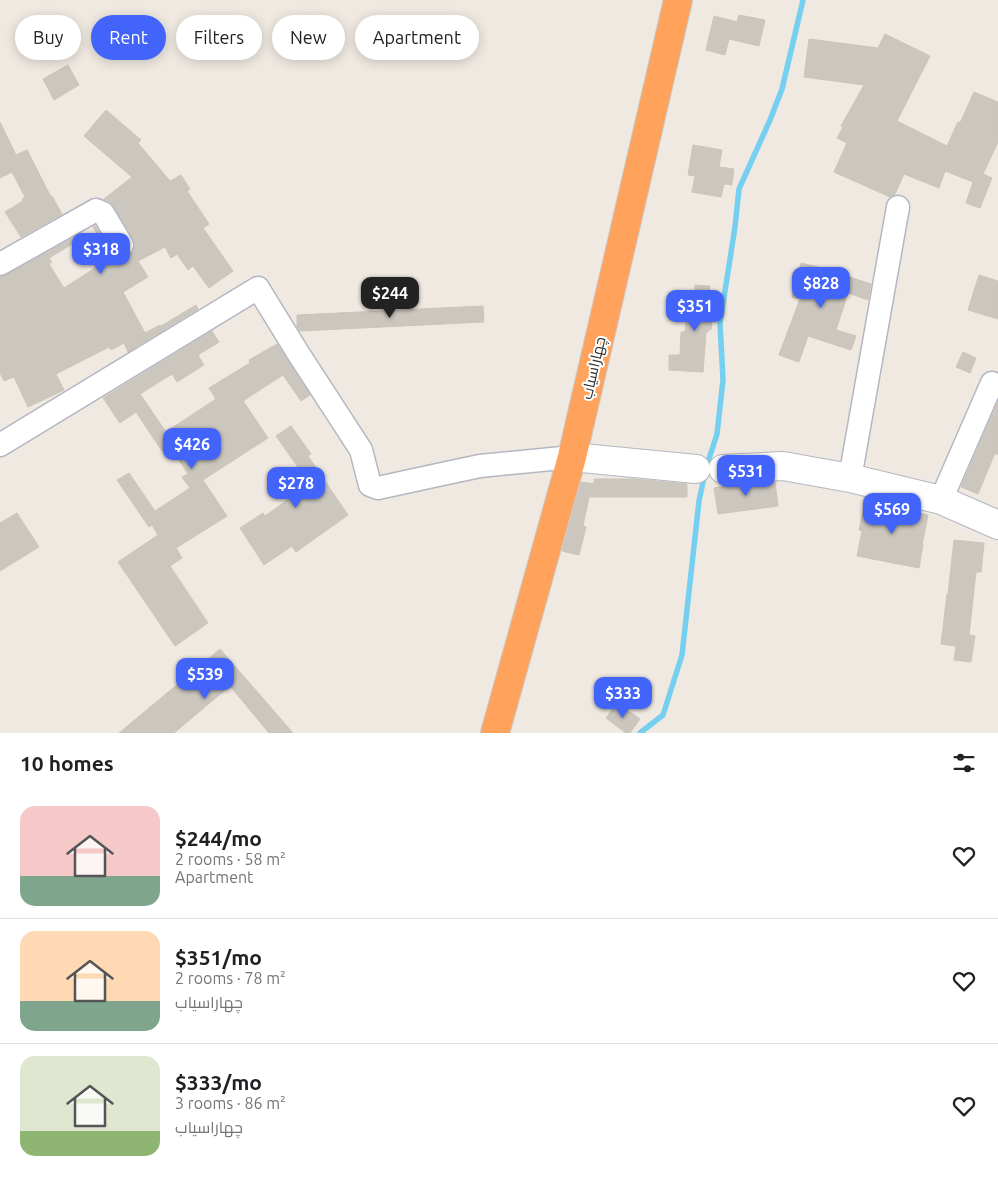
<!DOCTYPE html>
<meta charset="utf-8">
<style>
:root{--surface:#fff;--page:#f2f2f2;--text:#202124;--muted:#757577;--line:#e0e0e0;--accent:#4264fb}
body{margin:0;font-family:Ubuntu,Cairo,sans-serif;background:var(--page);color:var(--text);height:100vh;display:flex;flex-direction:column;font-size:19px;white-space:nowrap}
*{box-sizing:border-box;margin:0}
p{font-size:16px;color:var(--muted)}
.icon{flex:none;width:28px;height:28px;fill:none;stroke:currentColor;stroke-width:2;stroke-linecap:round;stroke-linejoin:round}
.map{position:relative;height:733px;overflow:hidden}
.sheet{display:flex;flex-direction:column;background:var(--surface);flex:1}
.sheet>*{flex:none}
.hud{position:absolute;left:15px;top:15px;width:500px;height:45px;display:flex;gap:10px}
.price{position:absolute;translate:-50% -42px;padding:0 11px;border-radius:10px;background:var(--accent);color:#fff;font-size:16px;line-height:32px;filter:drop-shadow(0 1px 2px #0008)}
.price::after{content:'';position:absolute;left:50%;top:30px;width:15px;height:11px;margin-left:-8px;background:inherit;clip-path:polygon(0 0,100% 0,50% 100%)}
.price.active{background:#222;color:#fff}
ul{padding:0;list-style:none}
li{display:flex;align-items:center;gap:15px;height:125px;padding:0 20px}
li+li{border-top:1px solid var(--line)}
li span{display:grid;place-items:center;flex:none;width:140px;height:100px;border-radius:15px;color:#555}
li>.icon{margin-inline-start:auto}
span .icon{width:60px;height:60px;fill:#fffc;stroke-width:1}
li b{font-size:21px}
h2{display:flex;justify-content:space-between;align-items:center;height:60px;padding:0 20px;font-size:21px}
.tag{padding:0 18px;border-radius:22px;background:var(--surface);box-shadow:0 2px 12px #0003;font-size:18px;line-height:45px}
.tag.active{background:var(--accent);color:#fff}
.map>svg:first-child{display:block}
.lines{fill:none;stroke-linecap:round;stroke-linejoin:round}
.stream{stroke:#75cff0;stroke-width:5.5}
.building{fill:#cbc7bf;stroke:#cbc5ba}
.street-casing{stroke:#b4b7c1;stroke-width:25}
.secondary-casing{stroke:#b4b7c1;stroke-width:30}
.highway-casing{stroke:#c9c9c9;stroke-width:30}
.street{stroke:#fff;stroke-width:22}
.secondary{stroke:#fff;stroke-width:28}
.highway{stroke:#ffa35c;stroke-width:28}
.labels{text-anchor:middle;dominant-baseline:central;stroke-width:4;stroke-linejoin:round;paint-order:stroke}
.street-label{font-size:15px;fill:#2e2e2e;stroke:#fff}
</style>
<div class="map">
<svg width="998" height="733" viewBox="0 0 998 733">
<rect width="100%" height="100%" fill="#efe9e1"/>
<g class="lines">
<path class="stream" d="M640,733l23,-18 19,-60 17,-154 7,-33 11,-34 6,-54 -3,-57 15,-96 4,-38 31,-69 12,-31 21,-89"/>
</g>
<g class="building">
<path d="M739,15l26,5 -6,26 -30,-7 -4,16 -19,-5 8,-34 23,6z"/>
<path d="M885,34l45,22 -33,65 50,25 11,-24 2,1 14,-31 24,10v40l-15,32 9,4 -12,30 -14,-5 7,-21 -28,-11 -6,17 -35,-14 -9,20 -5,3 -56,-25 13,-29 -10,-5 6,-11 -2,-1 23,-41 -60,-8 5,-38 69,9z"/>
<path d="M68,65l11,20 -25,15 -11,-21z"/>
<path d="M106,110l35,30 -3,3 32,38 11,-6 9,14 -3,2 22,33 -6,4 30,43 -24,17 -16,-22 -5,4 -11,-16 -6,4 -6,-11 -27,14 10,16 -25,15 22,41 15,-8 1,1 35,-21 2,4 -70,43 -4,-9 -13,7 -2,-3 -53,27 8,16 -36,17 -14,-30 -10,4 -4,-8v-96l6,-2 69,-38 2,4 -28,17 3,4 -3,2 15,24 48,-31 -19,-30 2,-1 16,26 4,4 7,2 6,-2 6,-5 1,-7 -2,-6 -19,-32 -5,-5 -5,-2 28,-22 -48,-41z"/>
<path d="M0,122l16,33 11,-5 24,47 1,-1 10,18 -41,23 -16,-25 18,-11 -1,-2 3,-2 -13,-25 -12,6z"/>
<path d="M693,145l29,5 -3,17 15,2 -2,16 -8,-1 -3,13 -29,-5 3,-16 -7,-1z"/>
<path d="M801,263l33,8v1l37,12 -3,16 -20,-7 -12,37 20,6 -5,14 -43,-14 -9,26 -20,-7 21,-56 -8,-2z"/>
<path d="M979,275l19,6v38l-30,-9z"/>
<path d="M695,285l15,1 -1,7h4l-2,37 -3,-1v3h-2l-3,40 -34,-2v-15h11l1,-23h4l3,-40h7z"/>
<path d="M483,306l1,16 -184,9 -3,-4v-12z"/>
<path d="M212,331l7,11 -21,13 6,10 -27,17 -5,-8 -32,20 26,38 50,-33 -7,-11 41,-25 -1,-3 28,-16 33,51 -9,6 -18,-26 -40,26 25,37 -65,42 24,36 -51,32 6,10 -12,8 38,57 -33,23 -57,-84 40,-27 -6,-10 -3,2 -32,-47 12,-7 26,38 35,-23 -8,-11 6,-3 -18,-28 -8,5 -26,-39 -16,11 -17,-25z"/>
<path d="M963,352l13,6 -6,15 -14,-6z"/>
<path d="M998,402v53l-3,-2 -17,41 -17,-7z"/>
<path d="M291,426l20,28 -3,2 40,59 -52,37 -4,-6 -28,19 -24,-37 23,-15 2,3 28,-20 -1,-1 17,-12 -33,-47z"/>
<path d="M594,479h41l52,5v13h-98l-6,29 3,1 -7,28 -17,-4 19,-69 13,2z"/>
<path d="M775,482l3,24 -60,8 -4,-26 33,-5z"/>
<path d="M865,502l63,13 -6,30h1l-4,23 -62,-12 5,-25 -3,-1z"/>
<path d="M17,513l22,34 -39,24v-48z"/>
<path d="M954,540l30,3 -3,29h-5l-7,63 6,1 -4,26 -17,-2 2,-14 -15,-2 6,-50h1z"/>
<path d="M220,649l73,84h-24l-39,-47 -56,47h-55z"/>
<path d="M617,703l23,16 -10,14h-4l-20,-15z"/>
</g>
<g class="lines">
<defs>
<g id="street">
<path d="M0,264l96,-54 7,3 19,32"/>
<path d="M0,445l258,-157 40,65 63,97 9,35 8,3 69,-15 33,-7 92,-9"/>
<path d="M850,478l48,-271"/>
<path d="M941,500l51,-117 6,4"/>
</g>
<g id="secondary">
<path d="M572,457l124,12"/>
<path d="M723,469l60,-3 67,12 91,22 57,25"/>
</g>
<path id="highway" d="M495,733l77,-276 106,-457"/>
</defs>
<use href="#street" class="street-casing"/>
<use href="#secondary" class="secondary-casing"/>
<use href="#highway" class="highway-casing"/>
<use href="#street" class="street"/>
<use href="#secondary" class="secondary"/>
<use href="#highway" class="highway"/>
</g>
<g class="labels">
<g class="street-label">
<text transform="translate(593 368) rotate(-77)">چهاراسیاب</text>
</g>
</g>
</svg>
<b class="price" style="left:101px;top:275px">$318</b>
<b class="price" style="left:821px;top:309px">$828</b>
<b class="price active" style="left:390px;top:319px">$244</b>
<b class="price" style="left:695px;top:332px">$351</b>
<b class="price" style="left:192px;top:470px">$426</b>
<b class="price" style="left:746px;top:497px">$531</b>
<b class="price" style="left:296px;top:509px">$278</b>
<b class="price" style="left:892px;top:535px">$569</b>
<b class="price" style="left:205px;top:700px">$539</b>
<b class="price" style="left:623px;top:719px">$333</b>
<div class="hud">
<a class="tag">Buy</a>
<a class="tag active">Rent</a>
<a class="tag">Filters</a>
<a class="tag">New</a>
<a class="tag">Apartment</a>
</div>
</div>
<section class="sheet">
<h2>10 homes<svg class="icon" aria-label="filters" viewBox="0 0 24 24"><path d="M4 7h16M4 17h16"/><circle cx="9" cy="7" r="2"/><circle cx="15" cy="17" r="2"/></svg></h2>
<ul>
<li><span style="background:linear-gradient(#f6c9c9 70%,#7fa58c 0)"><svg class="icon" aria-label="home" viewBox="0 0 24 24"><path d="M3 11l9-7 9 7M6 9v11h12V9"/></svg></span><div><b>$244/mo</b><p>2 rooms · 58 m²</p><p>Apartment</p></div><svg class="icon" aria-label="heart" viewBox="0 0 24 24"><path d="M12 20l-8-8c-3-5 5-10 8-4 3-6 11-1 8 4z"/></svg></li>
<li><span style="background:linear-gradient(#ffd9b3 70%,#7fa58c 0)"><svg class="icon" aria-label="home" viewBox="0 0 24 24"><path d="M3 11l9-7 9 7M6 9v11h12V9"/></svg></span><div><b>$351/mo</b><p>2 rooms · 78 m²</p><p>چهاراسیاب</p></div><svg class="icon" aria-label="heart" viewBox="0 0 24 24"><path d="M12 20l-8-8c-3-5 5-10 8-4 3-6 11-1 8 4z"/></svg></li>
<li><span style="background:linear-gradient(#dfe7d0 75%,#8fb573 0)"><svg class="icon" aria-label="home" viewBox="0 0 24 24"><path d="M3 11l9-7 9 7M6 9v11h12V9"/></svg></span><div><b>$333/mo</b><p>3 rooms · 86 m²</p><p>چهاراسیاب</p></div><svg class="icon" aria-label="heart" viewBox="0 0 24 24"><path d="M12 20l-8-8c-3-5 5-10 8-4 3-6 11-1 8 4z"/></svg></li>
</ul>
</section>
